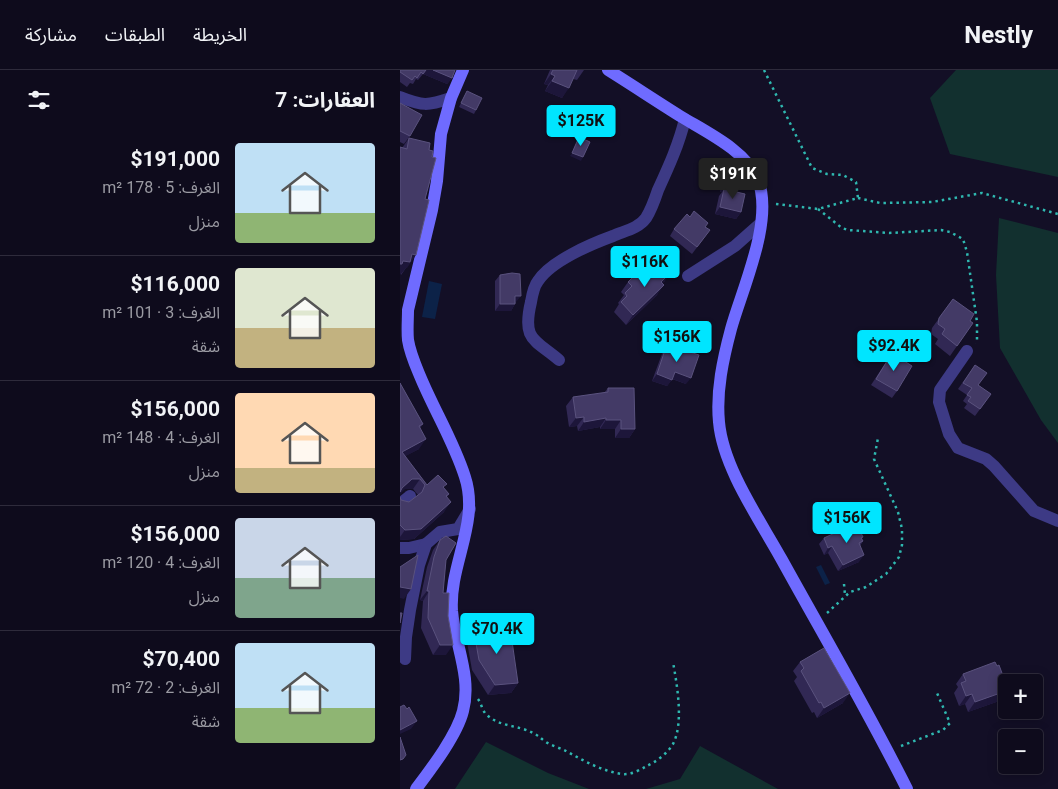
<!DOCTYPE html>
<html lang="ar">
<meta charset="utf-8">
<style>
:root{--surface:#0e0b1c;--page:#1c1929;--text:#f1f3f6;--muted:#9b9ba3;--line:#2e2b3b;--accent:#00e5ff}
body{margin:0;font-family:Roboto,"Noto Sans Arabic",sans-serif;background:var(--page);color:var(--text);direction:rtl;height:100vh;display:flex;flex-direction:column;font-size:19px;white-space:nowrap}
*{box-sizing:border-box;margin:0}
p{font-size:16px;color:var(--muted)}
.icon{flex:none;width:28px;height:28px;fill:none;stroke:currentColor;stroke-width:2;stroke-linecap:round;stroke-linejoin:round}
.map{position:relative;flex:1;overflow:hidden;direction:ltr}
.drawer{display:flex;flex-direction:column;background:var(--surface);width:400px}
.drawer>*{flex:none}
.buttons{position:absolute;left:598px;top:604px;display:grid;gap:10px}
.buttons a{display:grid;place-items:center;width:45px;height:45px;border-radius:5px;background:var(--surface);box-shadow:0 2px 12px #0003,0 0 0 1px var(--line);font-size:25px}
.price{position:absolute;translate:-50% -42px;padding:0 11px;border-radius:5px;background:var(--accent);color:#111;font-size:16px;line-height:32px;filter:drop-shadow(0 1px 2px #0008)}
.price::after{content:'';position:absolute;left:50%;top:30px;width:15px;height:11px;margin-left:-8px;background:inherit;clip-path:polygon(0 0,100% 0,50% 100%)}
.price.current{background:#222;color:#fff}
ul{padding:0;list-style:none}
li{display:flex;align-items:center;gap:15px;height:125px;padding:0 25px}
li+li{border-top:1px solid var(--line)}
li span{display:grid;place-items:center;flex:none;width:140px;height:100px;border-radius:5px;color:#555}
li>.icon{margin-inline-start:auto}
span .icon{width:60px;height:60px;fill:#fffc;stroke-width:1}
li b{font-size:21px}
h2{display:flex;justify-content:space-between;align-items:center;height:60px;padding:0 25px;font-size:21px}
header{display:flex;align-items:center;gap:30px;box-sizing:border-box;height:70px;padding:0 25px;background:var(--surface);border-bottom:1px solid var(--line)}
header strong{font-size:24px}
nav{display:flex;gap:28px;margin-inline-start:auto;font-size:18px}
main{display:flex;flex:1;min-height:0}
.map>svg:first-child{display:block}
.green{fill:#12302f}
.water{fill:#0c2248}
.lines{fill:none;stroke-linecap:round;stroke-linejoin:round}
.path{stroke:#2fb8b0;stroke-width:2.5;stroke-dasharray:2.5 4;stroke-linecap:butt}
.street{stroke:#3d3a85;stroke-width:12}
.secondary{stroke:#6f6bff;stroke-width:12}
.wall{fill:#312854}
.shaded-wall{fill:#1d163a}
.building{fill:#433a66;stroke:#5a527e}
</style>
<header>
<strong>Nestly</strong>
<nav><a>الخريطة</a><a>الطبقات</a><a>مشاركة</a></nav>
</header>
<main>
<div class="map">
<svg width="658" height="719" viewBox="0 0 658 719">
<rect width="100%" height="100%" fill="#130f26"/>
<g class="green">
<path d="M556,0h102v107l-108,-23 -20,-56z"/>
<path d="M599,148l59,15v210l-17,-23 -41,-72 -4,-73z"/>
<path d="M86,672l62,31 41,16h-134z"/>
<path d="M300,676l78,43h-132l34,-10z"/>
</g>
<g class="water">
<path d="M29,211l13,3 -7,35 -13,-2z"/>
<path d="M421,495l9,18 -5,2 -9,-18z"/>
</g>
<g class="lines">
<g class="path">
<path d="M364,0l48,98 15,6 16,1 13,7 2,16 -40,11 -42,-5"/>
<path d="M458,128l22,5 52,-1 50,-9 76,21"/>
<path d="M418,139l24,19 6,2 41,3 52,-3 9,2 13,7 4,13 10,70v18l-2,3"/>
<path d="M444,514l1,11"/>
<path d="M427,543l23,-21 16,-5 20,-13 13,-17 3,-12v-16l-4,-17 -24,-53 4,-21"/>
<path d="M78,629c3,4 4,10 7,14 12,14 34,12 48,20 5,2 8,6 13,9 6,4 14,6 20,9 18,10 36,20 56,23 9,1 18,-4 25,-8 10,-5 20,-12 26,-22 11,-21 4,-59 0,-82"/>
<path d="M501,676l42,-16 7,-7 -13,-30"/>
</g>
<g class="street">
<path d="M0,27c23,9 27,9 51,1"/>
<path d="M288,206l47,-30 26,-23"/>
<path d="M567,281l-27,39 -1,12 10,32 9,14 28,11 8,7 40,45 24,10"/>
<path d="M159,290c-25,-21 -37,-20 -28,-58 1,-6 3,-16 7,-21 13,-20 53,-37 75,-45 11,-5 25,-7 33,-18 5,-8 9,-19 12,-28 11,-24 21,-46 27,-71"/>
<path d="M0,434l10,-8"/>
<path d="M0,478h9l17,-4"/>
<path d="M5,589l1,-22 4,-27 9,-45 7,-21 14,-12 18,-3 12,-20"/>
</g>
<g class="secondary">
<path d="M208,0c24,15 48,31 72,46 26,16 67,35 78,64 16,41 -16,109 -27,149 -8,30 -15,62 -12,93 4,46 41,98 63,138 42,76 86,151 125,229"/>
<path d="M16,719c15,-20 41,-54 47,-78 9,-34 -8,-66 -11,-100 -3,-47 28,-88 13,-134 -11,-35 -31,-67 -45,-101 -5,-12 -10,-23 -12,-36 -1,-10 0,-20 0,-30l24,-100 5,-29 4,-47 10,-36 12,-28"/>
</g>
</g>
<g class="wall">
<path d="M0,0h55l-3,8 -5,6 -24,-10 -5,6 -2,-1 -3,5 -3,-1 -3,4 -7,-5z"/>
<path d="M150,0h34l-7,10 -4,-1 -11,19 -17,-7 3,-6 -4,-1z"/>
<path d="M67,21l9,19 -2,4 -15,-7z"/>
<path d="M0,33l10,33 -6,8 -4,-2z"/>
<path d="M9,68l-2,130h-1l-5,7 -1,-128 2,1z"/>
<path d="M311,94l42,12 -3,6 -22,8 13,22 -5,7 -21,-5 4,-18 3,-4h-2l2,-8 -17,-4 2,-11z"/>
<path d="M306,157l4,3 -18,24 -22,-18 4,-7z"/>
<path d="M254,202l11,9 -3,2 -5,12 -31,30 -12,-13 5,-8 -1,-1 6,-8 -3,-3 7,-10 18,-9z"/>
<path d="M100,205l16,27 -5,9h-16v-30z"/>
<path d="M553,229l17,22 3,2 -23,33 -15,-12 3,-5 -7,-5 1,-6z"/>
<path d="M267,274l19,40 -14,-5 -5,7 -15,-5 11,-30z"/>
<path d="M492,283l5,38 -5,7 -21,-13z"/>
<path d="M575,295l3,20 13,9 -16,22 -11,-8 3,-4 -4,-3 4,-6 -9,-6z"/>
<path d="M0,313l23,41 -3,4 -1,21 -14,7 22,29 17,3 5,6 -2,3 -3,15 -30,27 -14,1v-43l1,3 8,2 9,-7 -5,-6h-8z"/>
<path d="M208,318l27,41 -6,9h-14v-9h-15v-2l-22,4 -1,-5 -8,1 -3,-21 7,-9 31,-4z"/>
<path d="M424,468h38l1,3 -3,5 -1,16 -21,9 -10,-18 -4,2 -5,-11z"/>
<path d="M40,470l6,20 -3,33 3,62h-13l-12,-27 2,-27 -3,-1 7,-33 6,-17z"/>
<path d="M74,562l44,51 -7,10 -23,2 -16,-25 -5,-28z"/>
<path d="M400,592l43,41 -26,15 -3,-6 -2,1 -18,-32 3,-4 -4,-6z"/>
<path d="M597,596l9,18v9l-4,7 -34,12 -3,-8 -6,2 -5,-13 4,-6 -2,-3 7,-10z"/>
</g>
<g class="shaded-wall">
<path d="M26,0h7l19,8 -5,6 -24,-10z"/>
<path d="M151,4l4,2 -7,9 -4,-1z"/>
<path d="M152,11l17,7 -7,10 -17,-7z"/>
<path d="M172,83l11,4 -2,4 -11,-5z"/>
<path d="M308,105l18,4 -4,5 -17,-4z"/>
<path d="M353,106l-3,6 -26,9v-2l-2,3h-2l4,-5z"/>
<path d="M320,137l21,5 -5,7 -21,-5z"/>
<path d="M12,184l4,1 -9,13h-1l-6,7v-11z"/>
<path d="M272,201l-7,10 -11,10 7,-9z"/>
<path d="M264,215l-7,10 -31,30 7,-10z"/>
<path d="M115,226h6l-5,6 -5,1z"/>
<path d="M100,234h15l-4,7h-16z"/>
<path d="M275,302l16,6 -5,6 -16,-6z"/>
<path d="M257,304l15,6 -5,6 -15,-5z"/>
<path d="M184,347l-7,9 -8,1 7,-9z"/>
<path d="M206,348l-6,9 -22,4 6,-9z"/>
<path d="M206,350h15l-6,9h-15z"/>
<path d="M221,359h14l-6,9h-14z"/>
<path d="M26,369l-7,10 -19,10 2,-7z"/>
<path d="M12,409h8l-7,10h-8l-5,5v-4l2,-2z"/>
<path d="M51,432l-7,10 -30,27 -14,1v-3l5,-7z"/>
<path d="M432,476l-4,7 -4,2 4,-7z"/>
<path d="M464,485l-5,7 -21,9 5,-6z"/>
<path d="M0,517l11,2 -7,10 -4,-1z"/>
<path d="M27,521h2l-6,10 -3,-1z"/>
<path d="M40,575h13l-7,10h-13z"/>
<path d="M118,613l-7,10 -23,2 7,-10z"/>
<path d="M606,621v2l-4,7 -34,12 7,-10z"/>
<path d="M450,623l-7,10 -26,15 7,-10z"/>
<path d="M572,624l-7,10 -6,2 7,-10z"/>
<path d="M17,651l-6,8 -11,5v-4z"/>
</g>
<g class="building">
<path d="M0,0h26l-3,4 -2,-2 -4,6 -2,-2 -3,4 -12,-8z"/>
<path d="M33,0h22l-3,8z"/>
<path d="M153,0h24l-8,18 -17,-7 3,-5 -4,-2z"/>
<path d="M67,21l15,7 -6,12 -15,-7z"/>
<path d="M0,33l22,12 -12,21 -10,-5z"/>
<path d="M179,67l11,5 -7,15 -11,-4z"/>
<path d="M9,68l21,5 -1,7 4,1 -1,6 4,1 -11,41 4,1 -13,55 -4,-1 -2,8 -7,-1 -1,3h-2v-117l7,2z"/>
<path d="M311,94l40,8 2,4 -29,11 2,-8 -18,-4z"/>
<path d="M324,119l21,5 -4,18 -21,-5z"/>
<path d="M294,141l14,12 -3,4 5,3 -13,17 -23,-18 13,-15 3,3z"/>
<path d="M264,193l8,8 -11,11 3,3 -31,30 -12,-13 6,-6 -2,-3 7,-7 -4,-4 9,-9 3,2 4,-4 2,2 5,-4 3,3z"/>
<path d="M112,203l8,1 1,22h-6v8h-15v-29z"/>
<path d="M553,229l21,15 -4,7 3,2 -16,23 -15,-12 3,-5 -7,-5 1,-6z"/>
<path d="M267,274l32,11 -8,23 -16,-6 -3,8 -15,-6z"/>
<path d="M492,283l20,13 -15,25 -21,-12z"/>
<path d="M575,295l12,8 -9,12 13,9 -11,15 -12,-8 3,-4 -4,-2 5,-7 -9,-5z"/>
<path d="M0,313l23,41 -4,2 7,13 -24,13 25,33 11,-10 9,9 -4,3 6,7 -3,2 5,6 -30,27 -16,1 -5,-5v-28l1,3 8,2 13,-10 3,-7 -5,-6h-8l-10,9 -2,4z"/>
<path d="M208,318h26l1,41h-14v-9h-15v-2l-22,4v-5l-8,1 -3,-21 35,-5z"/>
<path d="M456,453l7,14 -2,1 2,3 -4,2 5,12 -21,10 -11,-19 -4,2 -4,-10z"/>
<path d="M46,466l10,7 -10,17 -3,33h6l-1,23 5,29h-13l-12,-27 1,-27h-2l7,-34 6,-17z"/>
<path d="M18,485l-7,34 -11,-2v-20z"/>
<path d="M0,543h2l-2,10z"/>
<path d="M110,557l8,56 -23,2 -16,-25 -5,-28z"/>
<path d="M424,578l26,45 -26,15 -3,-6 -2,1 -18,-32 3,-3 -4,-6z"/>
<path d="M595,592l2,4 2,-1 7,19v7l-31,11 -3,-8 -6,2 -5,-13 5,-2 -3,-7z"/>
<path d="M4,635l3,4 2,-2 8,14 -17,9v-23z"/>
<path d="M0,667l6,18 -3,4 -3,1z"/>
</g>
</svg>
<div class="buttons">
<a>+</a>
<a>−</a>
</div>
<b class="price" style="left:181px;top:77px">$125K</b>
<b class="price current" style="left:333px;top:130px">$191K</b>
<b class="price" style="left:245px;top:218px">$116K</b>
<b class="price" style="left:277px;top:293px">$156K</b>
<b class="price" style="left:494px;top:302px">$92.4K</b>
<b class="price" style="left:447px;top:474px">$156K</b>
<b class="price" style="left:97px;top:585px">$70.4K</b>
</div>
<section class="drawer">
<h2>العقارات: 7<svg class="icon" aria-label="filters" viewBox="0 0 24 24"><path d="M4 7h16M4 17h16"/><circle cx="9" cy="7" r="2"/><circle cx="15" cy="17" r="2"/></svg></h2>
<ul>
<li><span style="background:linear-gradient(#bfe0f5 70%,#8fb573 0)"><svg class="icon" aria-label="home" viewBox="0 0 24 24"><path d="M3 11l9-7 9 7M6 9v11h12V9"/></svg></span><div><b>$191,000</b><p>الغرف: 5 · 178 m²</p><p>منزل</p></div></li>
<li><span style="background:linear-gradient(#dfe7d0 60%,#c2b280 0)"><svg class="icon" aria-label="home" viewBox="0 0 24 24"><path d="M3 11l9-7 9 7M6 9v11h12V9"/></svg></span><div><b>$116,000</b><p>الغرف: 3 · 101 m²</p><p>شقة</p></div></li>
<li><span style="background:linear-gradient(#ffd9b3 75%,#c2b280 0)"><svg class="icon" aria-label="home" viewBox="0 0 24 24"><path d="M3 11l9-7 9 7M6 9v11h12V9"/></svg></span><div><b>$156,000</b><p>الغرف: 4 · 148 m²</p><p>منزل</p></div></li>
<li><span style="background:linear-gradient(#c9d6e8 60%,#7fa58c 0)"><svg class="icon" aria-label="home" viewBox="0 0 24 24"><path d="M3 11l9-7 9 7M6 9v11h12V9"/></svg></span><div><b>$156,000</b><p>الغرف: 4 · 120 m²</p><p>منزل</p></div></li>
<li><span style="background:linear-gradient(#bfe0f5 65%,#8fb573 0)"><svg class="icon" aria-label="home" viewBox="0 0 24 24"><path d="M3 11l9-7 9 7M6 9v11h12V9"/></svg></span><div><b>$70,400</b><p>الغرف: 2 · 72 m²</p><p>شقة</p></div></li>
</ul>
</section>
</main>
